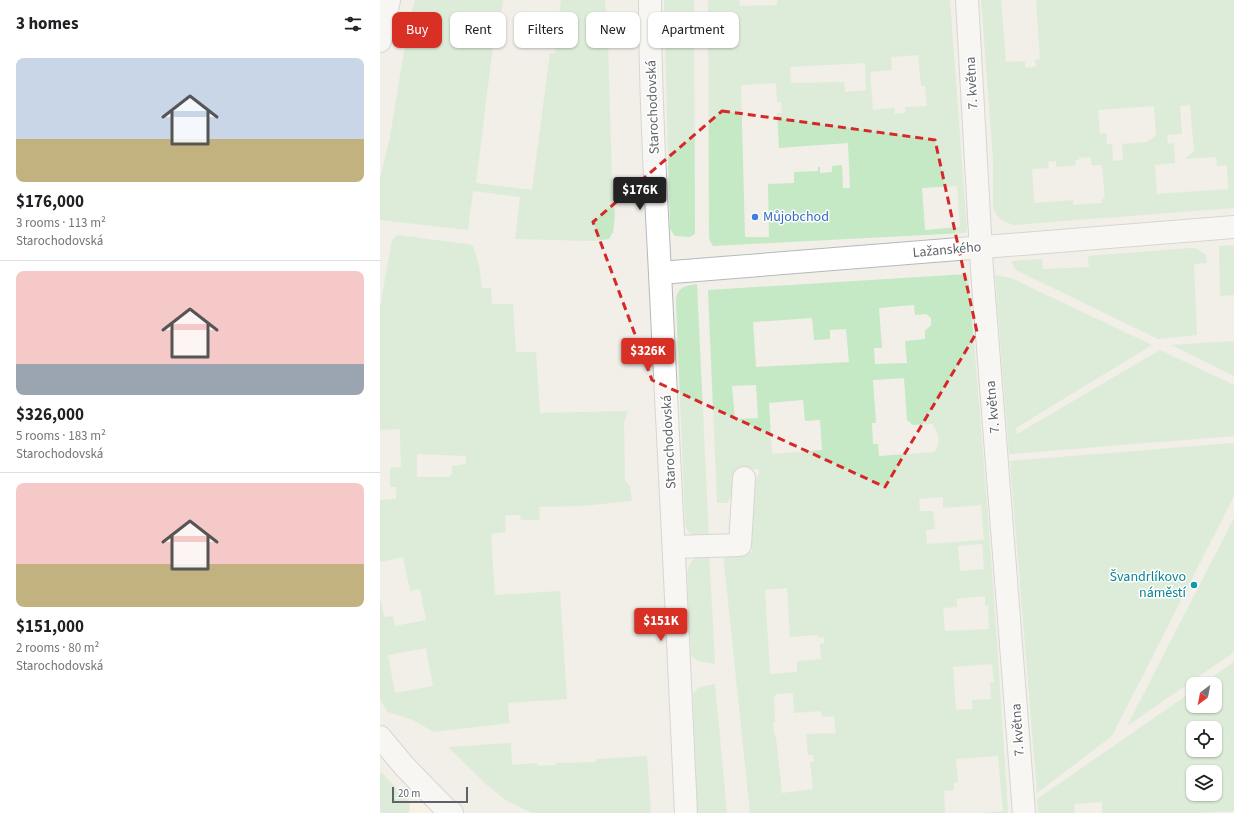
<!DOCTYPE html>
<meta charset="utf-8">
<style>
:root{--surface:#fff;--page:#f6f6f6;--text:#202124;--muted:#757577;--line:#e0e0e0;--accent:#d93025}
body{margin:0;font-family:"Source Sans 3",sans-serif;background:var(--page);color:var(--text);height:100vh;display:flex;flex-direction:column;font-size:15px;white-space:nowrap}
*{box-sizing:border-box;margin:0}
p{font-size:13px;color:var(--muted)}
.icon{flex:none;width:22px;height:22px;fill:none;stroke:currentColor;stroke-width:2;stroke-linecap:round;stroke-linejoin:round}
.map{position:relative;flex:1;overflow:hidden}
.side{display:flex;flex-direction:column;background:var(--surface);width:380px}
.side>*{flex:none}
.top-card{position:absolute;left:12px;top:12px;width:380px;height:36px;display:flex;gap:8px}
.needle{width:26px;rotate:212deg}
.fabs{position:absolute;left:806px;top:677px;display:grid;gap:8px}
.fabs a{display:grid;place-items:center;width:36px;height:36px;border-radius:8px;background:var(--surface);box-shadow:0 1px 3px #0004;font-size:20px}
.scale{position:absolute;left:12px;bottom:10px;width:76px;box-sizing:border-box;padding-left:4px;border:2px solid #5f6368;border-top:0;font-size:11px;line-height:14px;white-space:nowrap;color:#5f6368;-webkit-text-stroke:3px #fff;paint-order:stroke}
.price{position:absolute;translate:-50% -34px;padding:0 9px;border-radius:4px;background:var(--accent);color:#fff;font-size:13px;line-height:26px;filter:drop-shadow(0 1px 2px #0008)}
.price::after{content:'';position:absolute;left:50%;top:24px;width:12px;height:9px;margin-left:-6px;background:inherit;clip-path:polygon(0 0,100% 0,50% 100%)}
.price.active{background:#222;color:#fff}
ul{padding:0;list-style:none}
li{display:grid;align-content:center;gap:8px;height:212px;padding:0 16px}
li+li{border-top:1px solid var(--line)}
li span{display:grid;place-items:center;height:124px;border-radius:8px;color:#555}
li>.icon{margin-inline-start:auto}
span .icon{width:72px;height:72px;fill:#fffc;stroke-width:1}
li b{font-size:17px}
h2{display:flex;justify-content:space-between;align-items:center;height:48px;padding:0 16px;font-size:17px}
.tag{padding:0 14px;border-radius:8px;background:var(--surface);box-shadow:0 1px 3px #0004;font-size:14px;line-height:36px}
.tag.active{background:var(--accent);color:#fff}
main{display:flex;flex:1;min-height:0}
.map>svg:first-child{display:block}
.commercial{fill:#fef7e0}
.green{fill:#c5e8c5;fill-rule:evenodd}
.lines{fill:none;stroke-linecap:round;stroke-linejoin:round}
.minor-casing{stroke:#b5b8bc;stroke-width:24}
.minor{stroke:#fff;stroke-width:22}
.marked{fill:none;stroke:#d62828;stroke-width:3;stroke-dasharray:8 5;stroke-linejoin:round}
.shop-dot{fill:#3f7fe0;stroke:#fff;stroke-width:1.5}
.culture-dot{fill:#0f9aa8;stroke:#fff;stroke-width:1.5}
.labels{text-anchor:middle;dominant-baseline:central;stroke-width:3;stroke-linejoin:round;paint-order:stroke}
.street-label{font-size:14px;fill:#5f6368;stroke:#fff}
.shop-label{font-size:14px;fill:#366cbe;stroke:#fff;text-anchor:start}
.culture-label{font-size:14px;fill:#0d838f;stroke:#fff;text-anchor:end}
</style>
<main>
<section class="side">
<h2>3 homes<svg class="icon" aria-label="filters" viewBox="0 0 24 24"><path d="M4 7h16M4 17h16"/><circle cx="9" cy="7" r="2"/><circle cx="15" cy="17" r="2"/></svg></h2>
<ul>
<li><span style="background:linear-gradient(#c9d6e8 65%,#c2b280 0)"><svg class="icon" aria-label="home" viewBox="0 0 24 24"><path d="M3 11l9-7 9 7M6 9v11h12V9"/></svg></span><div><b>$176,000</b><p>3 rooms · 113 m²</p><p>Starochodovská</p></div></li>
<li><span style="background:linear-gradient(#f6c9c9 75%,#9aa5b1 0)"><svg class="icon" aria-label="home" viewBox="0 0 24 24"><path d="M3 11l9-7 9 7M6 9v11h12V9"/></svg></span><div><b>$326,000</b><p>5 rooms · 183 m²</p><p>Starochodovská</p></div></li>
<li><span style="background:linear-gradient(#f6c9c9 65%,#c2b280 0)"><svg class="icon" aria-label="home" viewBox="0 0 24 24"><path d="M3 11l9-7 9 7M6 9v11h12V9"/></svg></span><div><b>$151,000</b><p>2 rooms · 80 m²</p><p>Starochodovská</p></div></li>
</ul>
</section>
<div class="map">
<svg width="854" height="813" viewBox="0 0 854 813">
<rect width="100%" height="100%" fill="#f1efe8"/>
<path class="commercial" d="M36,795l17,18h-24l1,-10z"/>
<g class="green">
<path d="M35,0h88l-6,46h-4l-17,137 56,7 18,-137h5l6,-53h44l3,45 4,133 3,37 -2,17 -4,7 -17,2 -77,-2 5,-42 -47,-6 -5,39 -88,-10v-42l10,-41 11,-68 9,-51z"/>
<path d="M284,0h30l1,234 -5,3 -15,-1 -5,-7z"/>
<path d="M328,0h31l1,6 37,-1v-5h173l17,231 -3,2 -251,13 -3,-5 -1,-4zM538,55l3,31h4l2,20 -22,1v6l-10,1 -1,-6 -21,2 -3,-38 22,-2 -1,-13zM485,63l1,27 -21,2 -1,-10 -53,1 -1,-16zM396,83l1,19h4l1,11h-5l2,35 69,-5 2,45h-7l-1,-23 -10,1v6l-12,1v-6h-2v4l-24,1v11l-26,1 1,53h-24l-4,-152zM577,186l3,41 -35,3 -3,-42z"/>
<path d="M601,0h20l5,62 19,-1v7l11,-1 -1,-7 5,-1 -4,-59h198v208l-221,17 -12,-5 -5,-6 -3,-8v-46zM810,105l4,46 -9,8 31,-2 1,9 10,-1 1,24 -71,5 -2,-29 20,-2 -1,-20 -6,1 -1,-9 15,-1 -2,-28zM774,106l2,30 -10,6 -24,2 1,16 -10,1 -1,-17h-5l-1,-11 -6,1 -2,-24zM710,157l2,8h10l3,33 -3,1v4l-29,2v-5l-39,3 -2,-34 17,-1 -1,-6 8,-1v6l20,-2 -1,-5h4v-2z"/>
<path d="M18,235l75,10 6,20 3,23h9l1,16h21l3,48h20l4,61 88,-2 -4,12 1,58 5,5 2,15 -52,5 -41,1 1,13h-19l-1,-5h-15l1,17 -15,2 4,61 65,-4 7,108 -59,4 1,20 -75,9 -21,-12 -25,-8 -8,-12v-103l4,20 9,-1 2,10 31,-6 -6,-31 -10,2 -7,-34 -23,5v-62l16,-1v-12h-6v-19l11,-1 -1,-38 -20,1v-123l12,-67zM37,454l49,2v8l-14,2v8l-4,3h-31zM46,648l7,38 -38,7 -7,-38z"/>
<path d="M854,245v50l-14,1 -1,-50z"/>
<path d="M811,248l6,1 9,6 1,8 -13,1 3,71 -39,4 -142,-69 -5,-9 31,-2 1,10 46,-2 -1,-11z"/>
<path d="M588,274c16,179 29,359 40,539h-26l21,-2 -5,-55 -42,3 2,23 -4,1v7l-10,1 1,22h-195l-27,-260 29,-1 -5,-56 12,-22v-5l-22,1 -2,18 -8,15h-10l-9,-213zM534,305l1,10 11,-1 5,4v7l-4,4 -2,1v9l-20,2 2,22 -32,1 -1,-16h8l-3,-40zM432,318l2,22 16,-1v-9l16,-1 3,33 -93,5 -3,-45zM524,378l3,42 6,5 19,-1c7,8 9,19 2,28l-55,4 -1,-12h-5l-1,-21h4l-3,-43zM376,385l2,33 -23,1 -3,-33zM423,400l2,21 15,-1 2,30 -50,4 -3,-51zM563,497v11l38,-3 3,35 -57,4 -1,-14 9,-1 -2,-18h-13l-1,-12zM602,544l2,25 -24,2 -2,-25zM407,588l3,49 27,-2 1,3 6,-1v6l-4,1 1,15 -24,2v11l-27,2 -5,-84zM605,596v10h3l1,23 -44,2 -2,-23 14,-1v-8zM612,664l2,18 -4,1 1,16 -19,1 1,9 -17,1 -3,-43zM413,693l1,20 27,-2 1,6 12,-1 2,17 -30,1 2,21h5l1,7h-4l3,27 -31,4 -6,-56h-1l-2,-15h2l-1,-24 2,-4z"/>
<path d="M615,275l16,3 141,67 -136,83 1,6 143,-84 74,35v51l-225,18z"/>
<path d="M317,284l12,255c-12,-2 -23,-3 -24,-17l-9,-221c1,-14 9,-15 21,-17z"/>
<path d="M854,341v35l-63,-31z"/>
<path d="M854,443v53l-122,240 -75,57 -27,-332z"/>
<path d="M854,518v134l-107,74z"/>
<path d="M329,553l6,111 -17,-3 -7,-5 -4,-84c2,-12 11,-17 22,-19z"/>
<path d="M854,662v149l-38,2h-94v-11l-28,2 1,9h-37l-1,-14 156,-108v15h22v-22h-13zM813,728h22v22h-22zM813,772h22v22h-22z"/>
<path d="M335,684l12,129h-30l-4,-120 6,-6z"/>
<path d="M131,743l1,22 25,-2 1,3 18,-1v-2l40,-1v-3l51,-3 4,57h-119l-25,-12 -20,-16 -39,-38z"/>
<path d="M0,771l30,32 -1,10h-29z"/>
</g>
<g class="lines">
<defs>
<g id="minor">
<path d="M270,0c0,112 8,224 13,335 8,159 16,319 23,478"/>
<path d="M587,0l15,270 42,543"/>
<path d="M0,41l9,-41"/>
<path d="M280,273l574,-46"/>
<path d="M294,547l66,-2 4,-67"/>
<path d="M0,737l25,30 41,42 6,4"/>
</g>
</defs>
<use href="#minor" class="minor-casing"/>
<use href="#minor" class="minor"/>
</g>
<path d="M0 0H854V813H0ZM342,111l213,29 42,192 -92,155 -233,-107 -59,-158z" fill="#f1efe8" fill-opacity=".55" fill-rule="evenodd"/>
<path class="marked" d="M342,111l213,29 42,192 -92,155 -233,-107 -59,-158z"/>
<circle class="shop-dot" cx="375" cy="217" r="4"/>
<circle class="culture-dot" cx="814" cy="585" r="4"/>
<g class="labels">
<g class="street-label">
<text transform="translate(592 83) rotate(-93)">7. května</text>
<text transform="translate(273 107) rotate(-92)">Starochodovská</text>
<text transform="translate(567 250) rotate(-5)">Lažanského</text>
<text transform="translate(613 407) rotate(-95)">7. května</text>
<text transform="translate(289 442) rotate(-93)">Starochodovská</text>
<text transform="translate(638 730) rotate(-94)">7. května</text>
</g>
<g class="shop-label">
<text x="383" y="217">Můjobchod</text>
</g>
<g class="culture-label">
<text x="806" y="577">Švandrlíkovo<tspan x="806" dy="16">náměstí</tspan></text>
</g>
</g>
</svg>
<div class="fabs">
<a><svg class="needle" viewBox="-14 -14 28 28"><path d="M0-13l5 13h-10z" fill="#e53935"/><path d="M0 13l5-13h-10z" fill="#757577"/></svg></a>
<a><svg class="icon" aria-label="locate" viewBox="0 0 24 24"><circle cx="12" cy="12" r="6"/><path d="M12 2v4M12 18v4M2 12h4M18 12h4"/></svg></a>
<a><svg class="icon" aria-label="layers" viewBox="0 0 24 24"><path d="M12 4l9 5-9 5-9-5zM3 14l9 5 9-5"/></svg></a>
</div>
<div class="scale">20 m</div>
<b class="price active" style="left:260px;top:211px">$176K</b>
<b class="price" style="left:268px;top:372px">$326K</b>
<b class="price" style="left:281px;top:642px">$151K</b>
<div class="top-card">
<a class="tag active">Buy</a>
<a class="tag">Rent</a>
<a class="tag">Filters</a>
<a class="tag">New</a>
<a class="tag">Apartment</a>
</div>
</div>
</main>
